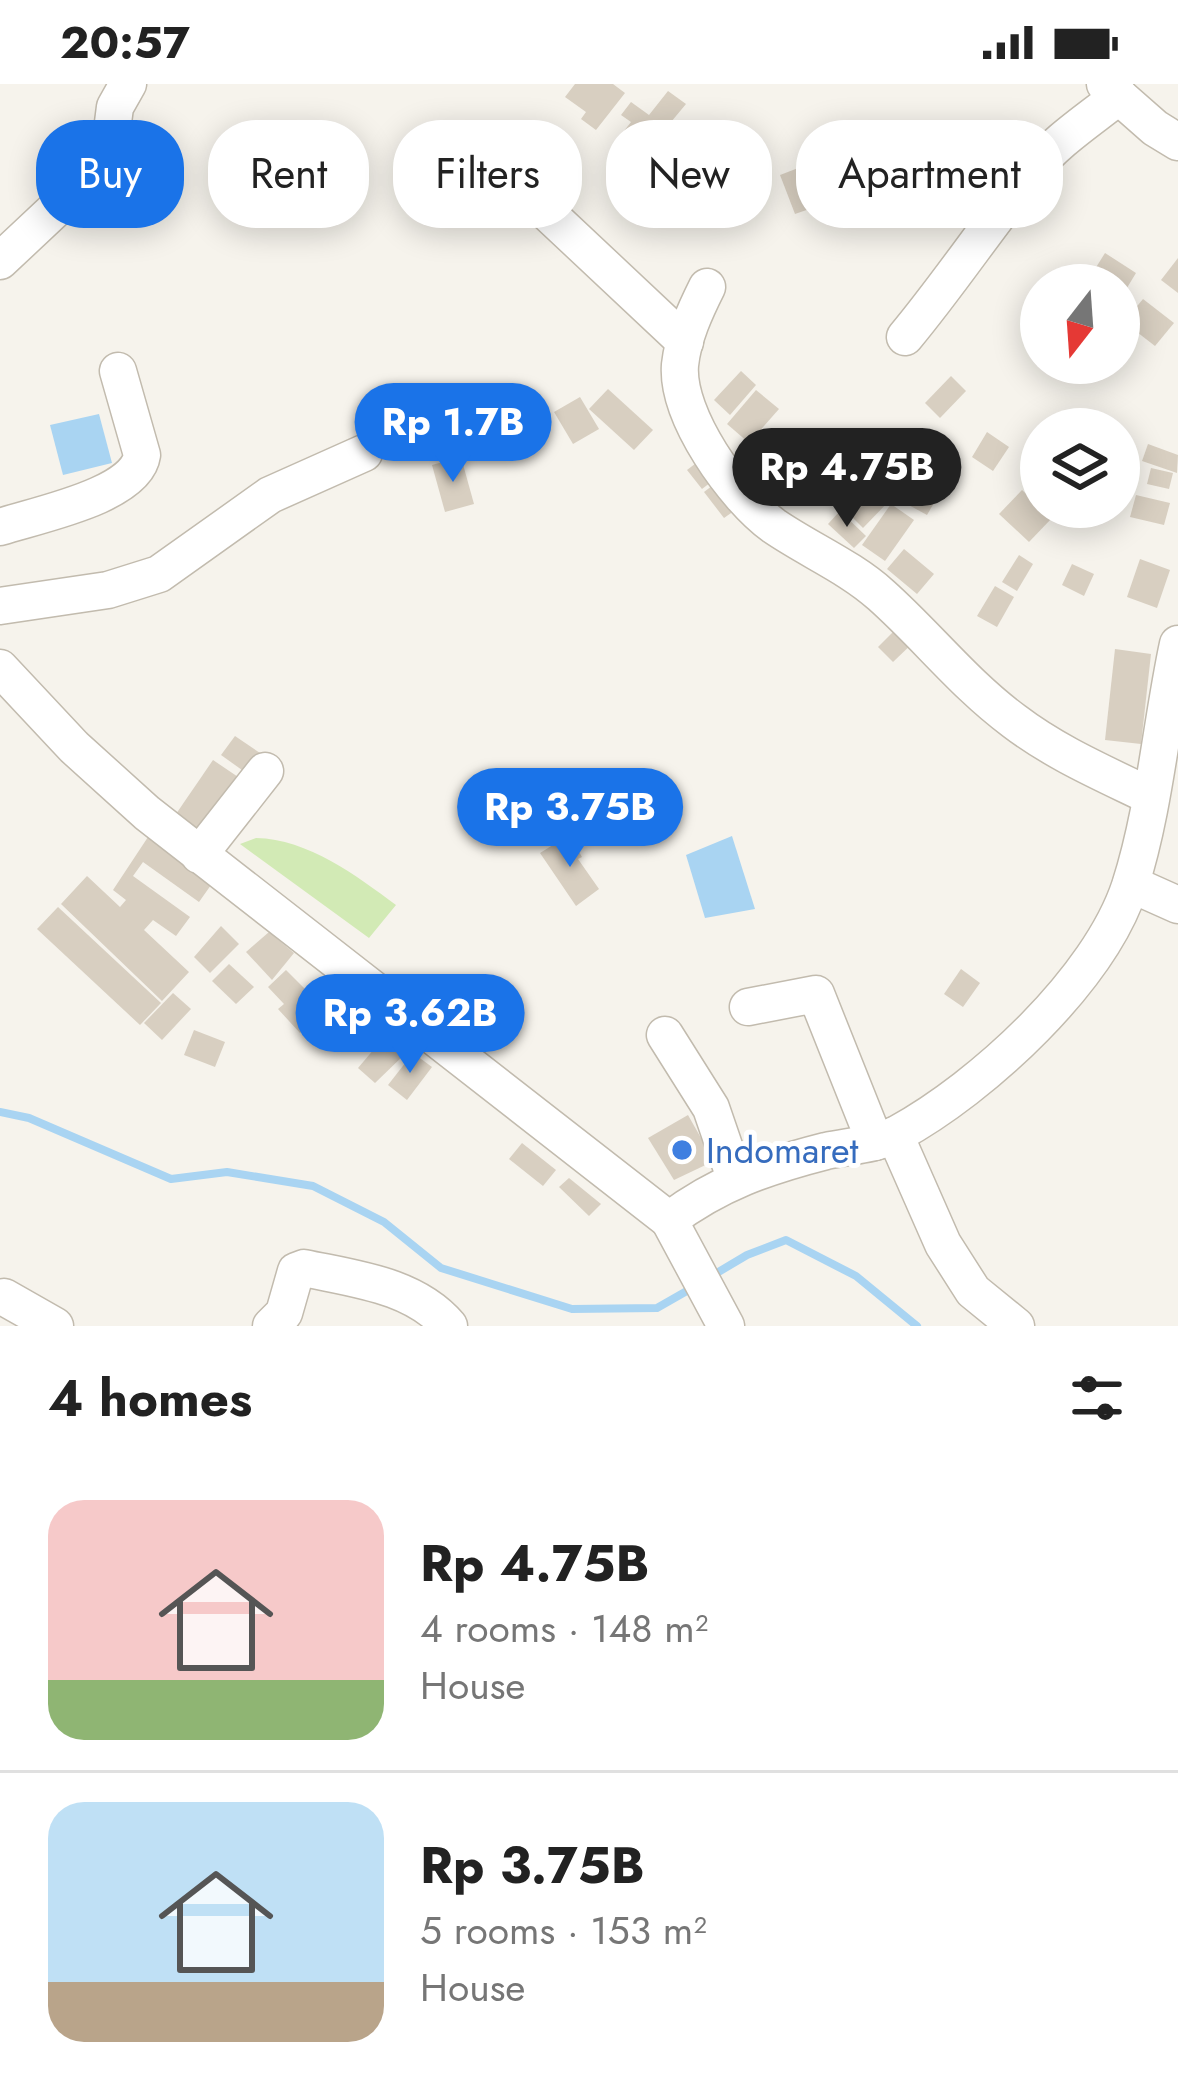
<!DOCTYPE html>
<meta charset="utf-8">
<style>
:root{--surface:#fff;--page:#f6f6f6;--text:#222;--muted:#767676;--line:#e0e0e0;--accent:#1a73e8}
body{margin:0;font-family:Jost,sans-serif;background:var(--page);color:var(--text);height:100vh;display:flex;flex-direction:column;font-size:45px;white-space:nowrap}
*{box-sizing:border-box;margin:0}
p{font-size:39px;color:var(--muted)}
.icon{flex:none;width:66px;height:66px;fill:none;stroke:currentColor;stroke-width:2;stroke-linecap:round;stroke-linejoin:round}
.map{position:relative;height:1242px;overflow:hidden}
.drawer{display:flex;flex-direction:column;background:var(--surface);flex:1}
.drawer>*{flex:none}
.guide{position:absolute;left:36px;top:36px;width:1107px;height:108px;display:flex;gap:24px}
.needle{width:78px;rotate:197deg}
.controls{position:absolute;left:1020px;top:180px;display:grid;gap:24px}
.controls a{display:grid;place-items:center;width:120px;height:120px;border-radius:50%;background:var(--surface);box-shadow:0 6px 30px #0003;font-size:60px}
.price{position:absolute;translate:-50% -102px;padding:0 27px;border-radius:42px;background:var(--accent);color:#fff;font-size:39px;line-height:78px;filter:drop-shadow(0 3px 6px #0008)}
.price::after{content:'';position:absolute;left:50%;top:72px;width:36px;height:27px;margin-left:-18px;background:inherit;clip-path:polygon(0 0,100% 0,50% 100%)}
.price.selected{background:#222;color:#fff}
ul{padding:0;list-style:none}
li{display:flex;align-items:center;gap:36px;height:300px;padding:0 48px}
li+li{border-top:3px solid var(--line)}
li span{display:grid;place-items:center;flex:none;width:336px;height:240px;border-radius:36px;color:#555}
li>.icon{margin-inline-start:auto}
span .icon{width:144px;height:144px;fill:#fffc;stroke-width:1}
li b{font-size:51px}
h2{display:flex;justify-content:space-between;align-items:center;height:144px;padding:0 48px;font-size:51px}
.tag{padding:0 42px;border-radius:48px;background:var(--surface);box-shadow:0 6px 30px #0003;font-size:42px;line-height:108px}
.tag.selected{background:var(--accent);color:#fff}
.status{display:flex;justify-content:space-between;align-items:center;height:84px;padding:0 60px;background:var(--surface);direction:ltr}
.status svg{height:33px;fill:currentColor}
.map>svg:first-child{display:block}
.green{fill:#d2eab5}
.water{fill:#a9d4f2}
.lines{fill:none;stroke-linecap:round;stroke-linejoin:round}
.stream{stroke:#a9d4f2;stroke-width:8}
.building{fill:#d8cfc1}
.minor-casing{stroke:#c2bbae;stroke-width:39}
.minor{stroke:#fff;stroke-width:36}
.shop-dot{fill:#3f7fe0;stroke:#fff;stroke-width:4.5}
.labels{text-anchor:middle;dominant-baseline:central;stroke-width:10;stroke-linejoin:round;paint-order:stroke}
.shop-label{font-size:36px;fill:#366cbe;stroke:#fff;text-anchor:start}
</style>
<div class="status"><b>20:57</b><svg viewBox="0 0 49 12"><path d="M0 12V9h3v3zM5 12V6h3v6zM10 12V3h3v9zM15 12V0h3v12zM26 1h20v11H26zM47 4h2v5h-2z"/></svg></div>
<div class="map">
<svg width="1178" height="1242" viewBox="0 0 1178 1242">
<rect width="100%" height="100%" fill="#f6f3ec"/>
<path class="green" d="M256,754c52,1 101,38 140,67l-27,33 -129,-94z"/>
<g class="water">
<path d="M99,330l13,49 -49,12 -13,-50z"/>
<path d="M732,752l23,73 -50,9 -19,-63z"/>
</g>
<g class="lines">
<g class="stream">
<path d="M0,1028l29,6 142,61 56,-7 86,14 71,36 57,46 131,41 85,-1 35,-20"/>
<path d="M710,1193l37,-22 39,-15 70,36 61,50"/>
</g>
</g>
<g class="building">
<path d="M575,0h38l12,9 -29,37 -15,-11 5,-7 -21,-15z"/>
<path d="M668,7l18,13 -45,54 -5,-4 -3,4 -16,-18 14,-18 -10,-7 10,-13 18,13z"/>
<path d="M806,81l15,40 -26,9 -15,-39z"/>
<path d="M1105,169l31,20 -17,28v-16h-34z"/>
<path d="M1178,174v35l-17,-13z"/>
<path d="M1143,215l31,24 -19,23 -31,-24z"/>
<path d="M741,287l15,14 -26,30 -16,-15z"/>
<path d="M951,292l15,15 -26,27 -15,-15z"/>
<path d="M608,305l45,41 -19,20 -45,-41z"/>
<path d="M756,306l23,19 -30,34 -22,-19z"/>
<path d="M580,313l19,32 -26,15 -19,-32z"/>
<path d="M987,348l22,15 -16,24 -21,-14z"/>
<path d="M1148,360l30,11 -1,18 -35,-12z"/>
<path d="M461,373l13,47 -29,8 -13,-47z"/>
<path d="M704,373l15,19 -17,13 -15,-19z"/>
<path d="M928,378l22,13 -23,40 -22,-12z"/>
<path d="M1151,384l22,5 -4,16 -22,-5z"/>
<path d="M721,395l20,27 -17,12 -20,-26z"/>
<path d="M871,395l20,20 -28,29 -20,-20z"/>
<path d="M1022,406l30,28 -23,24 -30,-28z"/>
<path d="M1136,411l34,8 -6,22 -34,-8z"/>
<path d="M891,420l23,16 -29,41 -23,-16z"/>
<path d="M1043,423h31l-15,15z"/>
<path d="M840,427l26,25 -12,12 -26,-24z"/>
<path d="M904,465l30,25 -17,20 -30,-25z"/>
<path d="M1019,471l14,9 -16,27 -15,-9z"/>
<path d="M1140,475l30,11 -13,38 -30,-11z"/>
<path d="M1072,480l22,10 -10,22 -22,-11z"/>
<path d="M995,502l19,11 -17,30 -20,-11z"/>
<path d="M901,540l16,15 -24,23 -15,-15z"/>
<path d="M1115,565l36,5 -10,90 -36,-4z"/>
<path d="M235,652l28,19 -14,20 -28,-20z"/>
<path d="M213,676l31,21 -37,54 -31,-21z"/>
<path d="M569,751l13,22 -4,2 21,30 -23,17 -36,-53z"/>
<path d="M148,753l63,48 -12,17 -56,-40 -10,14 57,41 -14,19 -23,-16 -9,10 45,42 -27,29 -101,-97 26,-28 33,31 6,-7 -13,-10z"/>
<path d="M58,823l103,96 -21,22 -103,-96z"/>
<path d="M221,842l18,18 -29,29 -16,-16z"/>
<path d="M269,848l25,21 -22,27 -26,-28z"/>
<path d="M229,880l25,23 -18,17 -24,-23z"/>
<path d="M961,885l19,14 -17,24 -19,-13z"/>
<path d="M286,886l40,40 -26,23 -22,-24 6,-5 -16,-17z"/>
<path d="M173,909l18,16 -29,31 -18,-17z"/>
<path d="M194,946l31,12 -10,25 -31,-12z"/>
<path d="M386,951l19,19 -30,29 -17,-15z"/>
<path d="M413,969l19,14 -25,33 -19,-15z"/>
<path d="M688,1031l26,46 -40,19 -26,-42z"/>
<path d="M522,1059l34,27 -13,16 -34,-27z"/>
<path d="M569,1094l32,26 -12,12 -30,-29z"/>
</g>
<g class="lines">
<defs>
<g id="minor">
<path d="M1105,0l50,44 23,14"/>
<path d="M503,87l182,171"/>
<path d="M0,177l98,-92 11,-15 6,-47 13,-23"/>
<path d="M707,203c-12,24 -24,50 -27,78 -4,51 54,132 94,161 35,24 76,41 107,69 46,41 83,89 133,126 42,32 89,52 136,75"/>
<path d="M905,253c45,-54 83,-112 127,-166 24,-30 57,-51 87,-75"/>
<path d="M0,443c36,-12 136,-31 142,-72l-24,-84"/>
<path d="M0,522l108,-16 51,-16 111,-79 94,-42"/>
<path d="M0,584l74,79 73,66 522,407"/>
<path d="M199,771l66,-84"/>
<path d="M1131,800l47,21"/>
<path d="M748,923l68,-13 59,148"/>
<path d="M665,951l46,73 24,70"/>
<path d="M895,1051l48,109 30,47 43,35"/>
<path d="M4,1213l51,29"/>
<path d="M271,1242l13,-13 12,-42 8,-3c51,11 110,17 145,58"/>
<path d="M726,1242l-57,-106c49,-37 98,-54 157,-69 23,-5 49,-6 71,-17 86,-47 202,-154 233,-248 25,-78 31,-163 48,-242"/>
</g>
</defs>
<use href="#minor" class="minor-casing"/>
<use href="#minor" class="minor"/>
</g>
<circle class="shop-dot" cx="682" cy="1066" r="12"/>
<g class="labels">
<g class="shop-label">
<text x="706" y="1066">Indomaret</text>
</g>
</g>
</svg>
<div class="controls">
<a><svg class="needle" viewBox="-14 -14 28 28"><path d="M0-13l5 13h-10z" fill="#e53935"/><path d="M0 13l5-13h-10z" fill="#767676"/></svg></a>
<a><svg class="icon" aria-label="layers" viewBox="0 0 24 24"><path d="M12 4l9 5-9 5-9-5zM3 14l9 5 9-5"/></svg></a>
</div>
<b class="price" style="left:453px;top:401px">Rp 1.7B</b>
<b class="price selected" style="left:847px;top:446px">Rp 4.75B</b>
<b class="price" style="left:570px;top:786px">Rp 3.75B</b>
<b class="price" style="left:410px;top:992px">Rp 3.62B</b>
<div class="guide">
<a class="tag selected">Buy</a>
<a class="tag">Rent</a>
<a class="tag">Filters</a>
<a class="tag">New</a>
<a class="tag">Apartment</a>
</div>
</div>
<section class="drawer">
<h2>4 homes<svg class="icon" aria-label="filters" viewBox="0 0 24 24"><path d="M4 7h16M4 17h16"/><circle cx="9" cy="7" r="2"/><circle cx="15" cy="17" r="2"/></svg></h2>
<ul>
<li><span style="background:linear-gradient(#f6c9c9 75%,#8fb573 0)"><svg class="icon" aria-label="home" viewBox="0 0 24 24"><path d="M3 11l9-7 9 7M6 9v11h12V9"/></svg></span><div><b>Rp 4.75B</b><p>4 rooms · 148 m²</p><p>House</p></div></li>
<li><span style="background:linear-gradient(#bfe0f5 75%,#b9a48a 0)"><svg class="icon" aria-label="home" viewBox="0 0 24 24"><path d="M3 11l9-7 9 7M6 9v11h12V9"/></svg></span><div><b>Rp 3.75B</b><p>5 rooms · 153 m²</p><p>House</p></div></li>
</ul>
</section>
